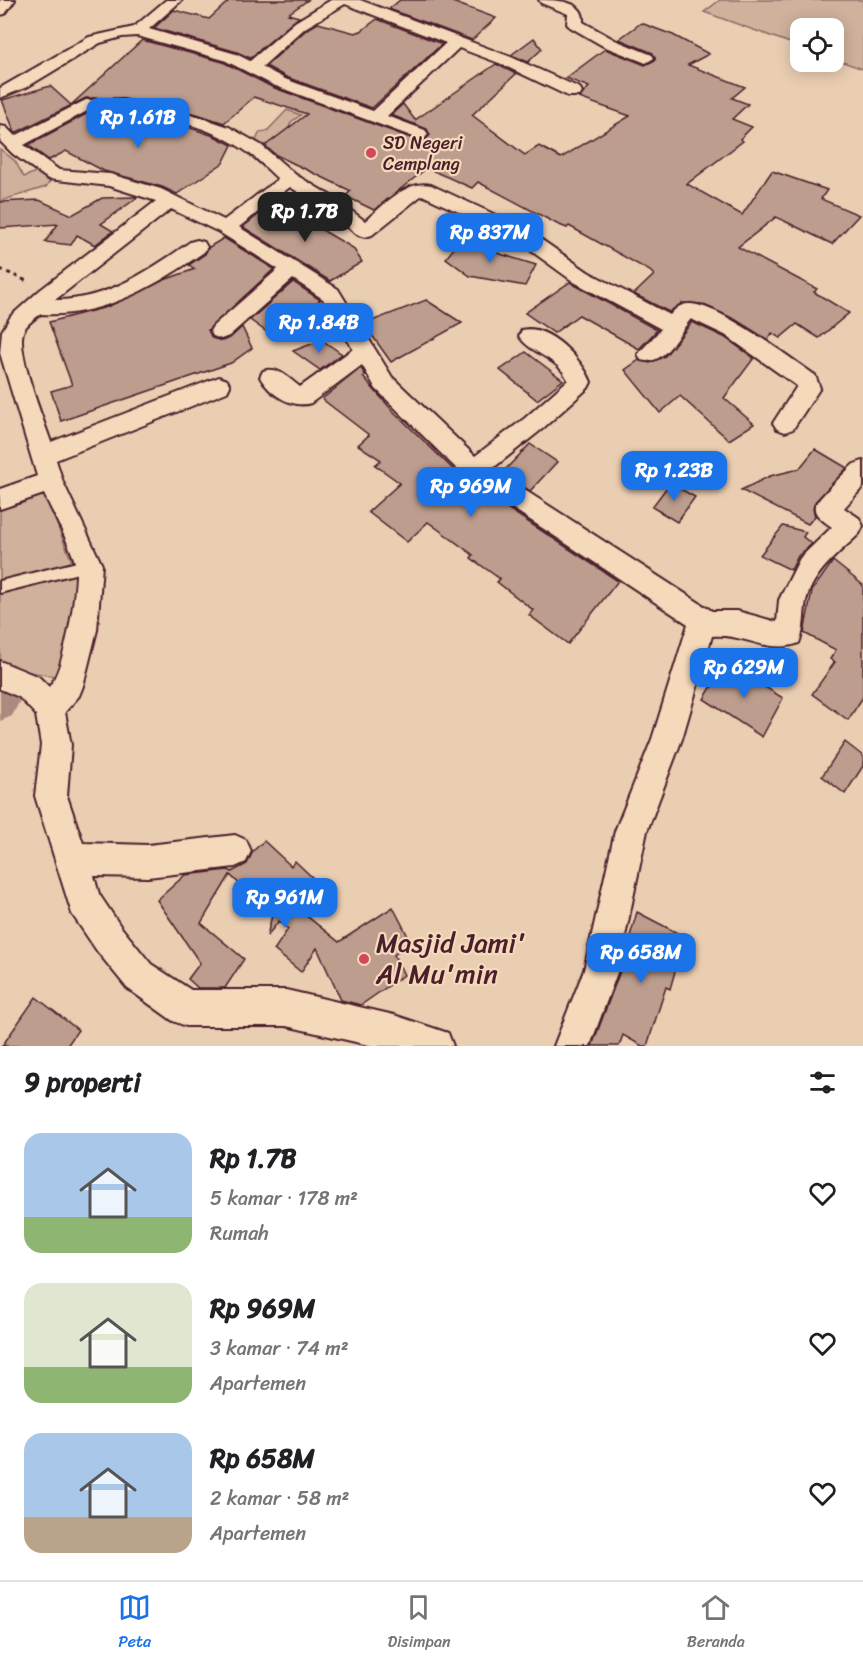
<!DOCTYPE html>
<html lang="id">
<meta charset="utf-8">
<style>
:root{--surface:#fff;--page:#f6f6f6;--text:#202124;--muted:#757577;--line:#e0e0e0;--accent:#1a73e8}
body{margin:0;font-family:Sriracha,sans-serif;background:var(--page);color:var(--text);height:100vh;display:flex;flex-direction:column;font-size:22px;white-space:nowrap}
*{box-sizing:border-box;margin:0}
p{font-size:20px;color:var(--muted)}
.icon{flex:none;width:33px;height:33px;fill:none;stroke:currentColor;stroke-width:2;stroke-linecap:round;stroke-linejoin:round}
.map{position:relative;height:1046px;overflow:hidden}
.sheet{display:flex;flex-direction:column;background:var(--surface);flex:1}
.sheet>*{flex:none}
.tools{position:absolute;left:790px;top:18px;display:grid;gap:12px}
.tools a{display:grid;place-items:center;width:54px;height:54px;border-radius:12px;background:var(--surface);box-shadow:0 3px 15px #0003;font-size:30px}
.price{position:absolute;translate:-50% -51px;padding:0 14px;border-radius:12px;background:var(--accent);color:#fff;font-size:20px;line-height:39px;filter:drop-shadow(0 2px 3px #0008)}
.price::after{content:'';position:absolute;left:50%;top:36px;width:18px;height:14px;margin-left:-9px;background:inherit;clip-path:polygon(0 0,100% 0,50% 100%)}
.price.selected{background:#222;color:#fff}
ul{padding:0;list-style:none}
li{display:flex;align-items:center;gap:18px;height:150px;padding:0 24px}
li span{display:grid;place-items:center;flex:none;width:168px;height:120px;border-radius:18px;color:#555}
li>.icon{margin-inline-start:auto}
span .icon{width:72px;height:72px;fill:#fffc;stroke-width:1}
li b{font-size:26px}
h2{display:flex;justify-content:space-between;align-items:center;height:72px;padding:0 24px;font-size:26px}
.menu{display:flex;justify-content:space-around;align-items:center;height:84px;border-top:2px solid var(--line);background:var(--surface);font-size:16px;color:var(--muted)}
.menu a{display:grid;justify-items:center;gap:3px}
.menu .selected{color:var(--accent)}
.map>svg:first-child{display:block}
.green{fill:#cfb19c;stroke:#8c6864;stroke-width:1.5}
.lines{fill:none;stroke-linecap:round;stroke-linejoin:round}
.canal{fill:#ad8a7f;fill-rule:evenodd}
.building{fill:#bd9d8d;stroke:#4a1f2b;stroke-width:1.5}
.service-casing{stroke:#4a1f2b;stroke-width:4}
.minor-casing{stroke:#4a1f2b;stroke-width:4}
.path{stroke:#4a1f2b;stroke-width:3;stroke-dasharray:4 4;stroke-linecap:butt}
.service{fill:#f4d9bb;fill-rule:evenodd}
.minor{fill:#f4d9bb;fill-rule:evenodd}
.poi-dot{fill:#d1495b;stroke:#f4d9bb;stroke-width:2}
.labels{text-anchor:middle;dominant-baseline:central;stroke-width:4.5;stroke-linejoin:round;paint-order:stroke}
.far-poi-label{font-size:18px;fill:#4a1f2b;stroke:#f4d9bb;text-anchor:start}
.near-poi-label{font-size:27px;fill:#4a1f2b;stroke:#f4d9bb;text-anchor:start}
</style>
<div class="map">
<svg width="863" height="1046" viewBox="0 0 863 1046">
<rect width="100%" height="100%" fill="#eaceb2"/>
<filter id="ink" filterUnits="userSpaceOnUse"><feTurbulence type="fractalNoise" baseFrequency=".0167" numOctaves="2"/><feDisplacementMap in="SourceGraphic" scale="12" xChannelSelector="R" yChannelSelector="G"/><feConvolveMatrix kernelMatrix="1 2 1 2 8 2 1 2 1" color-interpolation-filters="sRGB"/></filter>
<g filter="url(#ink)">
<g class="green">
<path d="M720,0h143v69l-29,-10v-31h-33v19l-97,-35z"/>
<path d="M287,110l14,5 -10,7c-4,18 -20,25 -37,22l6,-12 7,-1z"/>
<path d="M0,149l15,12 9,16 16,-7 12,8 -6,9 -46,14z"/>
<path d="M43,491l37,90 -18,96 -62,-9v-163z"/>
</g>
<g class="lines">
<path class="canal" d="M8,675l12,4 5,12 -13,25 -12,5v-43z"/>
</g>
<g class="building">
<path d="M230,0h78l-20,14 11,3 -49,41 -13,-6 -83,-24 20,-18 35,9z"/>
<path d="M400,0h47l49,18 -24,22 -83,-31z"/>
<path d="M377,19l65,25 -70,64 -86,-31 -20,-11 40,-36 12,-7 37,10 6,-2z"/>
<path d="M641,23l32,12 36,19 -21,11 57,22 -13,11 16,6 -16,15 20,8 -12,12 3,2 -56,43 55,31 30,-44 55,19 -6,9 38,16 -27,29 -56,-27 -38,30 79,42 -3,3 35,21 -30,25 -22,-14 -17,14 -8,-5 -4,7 -32,-20 -34,-16 -20,-1 -13,9 -35,-18 20,-19 -4,-4 -81,-45 -2,2 -10,-4 -79,-42 -6,6 -45,-20 -53,42 -29,-14 6,-5 -75,-36 -11,-9 42,-32 -53,-17 -30,26 -27,-9 -77,-16h-34l-71,35 -13,-33 48,-14 21,19 71,-65 81,22 49,25 147,54 6,-1 5,-5 -3,-6 -36,-14 12,-11 12,16 81,-56 20,10 -44,41 53,40 14,-9 22,12 69,-42 -51,-18 10,-11 -23,-9 39,-29 40,16 10,-5 -2,-7 -34,-14z"/>
<path d="M534,38l8,11 -14,13 -17,-7z"/>
<path d="M90,112l40,3 43,7 41,14 18,9 -9,18 -46,31 -15,-7 -58,-16 -38,-20 -17,9 -21,-15z"/>
<path d="M135,197h3l-37,27 12,7 -18,14 -18,-10 -6,10 -26,-3 13,-18 -58,4v-26l39,-2 33,15 30,-17z"/>
<path d="M267,208l18,10 8,-5 60,35 9,14 -32,19 -87,-54z"/>
<path d="M463,237l31,15 42,13 -11,21 -55,-10 -24,-18z"/>
<path d="M224,238l50,31 -66,61 4,8 10,3 8,-3 12,-11 10,21 -21,15 -170,58 -10,-30 21,-6 -23,-63 58,-15 57,-27 31,-11 -6,-4 16,-11 4,-7z"/>
<path d="M293,282l27,18 -49,35 -21,-15z"/>
<path d="M570,282l3,2 84,46 -18,19 -60,-34 -25,18 -29,-20z"/>
<path d="M426,300l36,23 -71,39 -27,-38z"/>
<path d="M692,322l32,15 30,21 -30,40 30,26 -25,16 -49,-44 -20,17 -35,-43 14,-10 11,3 15,-7z"/>
<path d="M322,340l20,14 -22,16 -27,-19z"/>
<path d="M526,352l37,28 -26,20 -37,-30z"/>
<path d="M361,368l5,8 -3,1 29,33 71,69 155,102 -50,63 -39,-29 4,-5 -36,-28 3,-3 -29,-21 2,-3 -45,-33 -21,20 -39,-30 32,-29 -25,-18 6,-5 -23,-15 11,-10 -47,-36z"/>
<path d="M530,444l27,18 -27,29 -28,-18z"/>
<path d="M815,449l32,19 -32,34 -2,7 2,7 -7,8 -67,-34 29,-14 29,-7z"/>
<path d="M670,483l25,14 -18,25 -25,-15z"/>
<path d="M783,526l23,6 -3,5 9,7 -14,12 -7,14 -31,-15z"/>
<path d="M833,561l30,24v112l-15,23 -36,-26 23,-32 -5,-3 6,-9 -32,-17 8,-42z"/>
<path d="M726,663l57,35 -21,39 -58,-38z"/>
<path d="M845,742l18,14v10l-18,28 -23,-18z"/>
<path d="M264,841l27,25 4,-5 17,16 -20,27 47,38 54,-35 18,35 -17,13 10,20 -43,30 -20,-5 -24,-52 -16,24 -27,-22 14,-21 -9,-8 -12,15 5,-21 -42,-40 -29,48 43,36 -19,29h-27l-10,-9 12,-16 -43,-63 28,-25 43,-5 4,2 15,-8 6,-13z"/>
<path d="M637,912l48,25 -15,52 -4,-2 -19,59h-5l-19,-11 -4,11h-27l28,-75z"/>
<path d="M36,997l42,33 -11,16h-65z"/>
</g>
<g class="lines">
<defs>
<path id="service" d="M89,559l5,2 2,4 -2,4 -94,24v-12z"/>
<g id="minor">
<path d="M15,0l-10,14 -5,1v-15z"/>
<path d="M166,0h16l-33,29 87,25 14,7 45,-39 36,-22h29l151,57 69,31 2,4 -2,4h-12l-69,-33 -40,-15 -72,68 38,14 3,4 -3,4 -6,1 -146,-54 -49,-25 -87,-24 -15,1 -22,6 -73,44 -27,11v-10l89,-51 45,-10zM345,4l101,39 -73,68 -88,-32 -23,-12 43,-39z"/>
<path d="M539,0c16,0 46,0 44,22l32,18 37,15 2,3 -8,5 -43,-17 -33,-19 -3,-3 1,-10 -27,-11z"/>
<path d="M86,100h34l77,16 32,11 32,18 35,30 37,22 32,24c17,-14 41,-42 66,-36l95,44 62,43 82,43c5,-6 10,-11 19,-11 28,-1 101,54 126,71l5,13 -27,41 -8,3 -8,-3 -4,-6 24,-37 -72,-51 -34,-16c-13,14 -26,48 -50,41l-3,-6 23,-25 -87,-47 -62,-45 -90,-42 -50,40 -7,2 -7,-2 -39,-30 -29,-18 -51,40 99,62 54,88 83,79 50,-38 43,-38c-10,-23 -38,-26 -49,-44l3,-6c26,-7 61,30 69,52l-3,6 -47,42 -49,39 220,142h25l40,11 2,-22 21,-42 32,-31c-7,-5 -19,-12 -17,-21 0,-4 34,-38 39,-42 1,0 8,-3 9,-3v26l-19,21 15,10 4,8 -4,8c-20,19 -46,38 -53,67 -3,14 -1,28 -7,42 -31,12 -54,-10 -87,-7l-30,103 -35,92 -29,139 -28,76h-36l30,-76 31,-139 37,-92 36,-115 -223,-147 -89,-88 -14,-24 -51,38c-19,6 -42,-9 -51,-26l3,-6c15,-5 25,7 37,16l53,-38 -30,-50 -30,-20 -64,57 -8,3 -8,-3 -3,-5 3,-5 65,-57 -59,-37 -48,-23 -116,91c49,1 96,-30 135,-58l7,-2 7,2 3,5 -3,5c-49,34 -102,66 -163,62 -6,4 -14,10 -17,16 -10,18 20,91 27,112l160,-62 8,-3 8,3 3,6 -3,6 -171,68 7,22 39,83 -5,65 -14,56 -4,10 -14,16 6,33 -4,51 16,47 65,2 87,-10 11,5 5,11 -5,11 -11,5 -87,10 -54,-1 5,18 22,33 30,37 40,26h95l108,25 54,18 5,13h-80l-87,-20h-100l-13,-5 -46,-33 -30,-37 -25,-37 -37,-118 6,-51 -5,-30 -17,-18 -19,-8v-28l39,16 10,10c16,-18 28,-95 27,-120 -1,-13 -25,-58 -32,-73l-44,15v-20l37,-13 -37,-123 2,-22 9,-15 29,-26 116,-89 -47,-15 -61,-7 -35,-25 -13,-13v-15l6,1 9,9zM89,110c51,0 120,12 161,44 10,7 18,16 28,25l-54,41 -63,-31 -51,-15 -51,-4 -35,-25z"/>
</g>
</defs>
<use href="#service" class="service-casing"/>
<use href="#minor" class="minor-casing"/>
<path class="path" d="M0,269l29,13"/>
<use href="#service" class="service"/>
<use href="#minor" class="minor"/>
</g>
</g>
<g class="poi-dot">
<circle cx="371" cy="153" r="6"/>
<circle cx="364" cy="959" r="6"/>
</g>
<g class="labels">
<g class="far-poi-label">
<text x="383" y="143">SD Negeri<tspan x="383" dy="21">Cemplang</tspan></text>
</g>
<g class="near-poi-label">
<text x="376" y="943">Masjid Jami'<tspan x="376" dy="31">Al Mu'min</tspan></text>
</g>
</g>
</svg>
<div class="tools">
<a><svg class="icon" aria-label="locate" viewBox="0 0 24 24"><circle cx="12" cy="12" r="6"/><path d="M12 2v4M12 18v4M2 12h4M18 12h4"/></svg></a>
</div>
<b class="price" style="left:138px;top:149px">Rp 1.61B</b>
<b class="price selected" style="left:305px;top:243px">Rp 1.7B</b>
<b class="price" style="left:490px;top:264px">Rp 837M</b>
<b class="price" style="left:319px;top:354px">Rp 1.84B</b>
<b class="price" style="left:674px;top:502px">Rp 1.23B</b>
<b class="price" style="left:471px;top:518px">Rp 969M</b>
<b class="price" style="left:744px;top:699px">Rp 629M</b>
<b class="price" style="left:285px;top:929px">Rp 961M</b>
<b class="price" style="left:641px;top:984px">Rp 658M</b>
</div>
<section class="sheet">
<h2>9 properti<svg class="icon" aria-label="filters" viewBox="0 0 24 24"><path d="M4 7h16M4 17h16"/><circle cx="9" cy="7" r="2"/><circle cx="15" cy="17" r="2"/></svg></h2>
<ul>
<li><span style="background:linear-gradient(#a9c7e8 70%,#8fb573 0)"><svg class="icon" aria-label="home" viewBox="0 0 24 24"><path d="M3 11l9-7 9 7M6 9v11h12V9"/></svg></span><div><b>Rp 1.7B</b><p>5 kamar · 178 m²</p><p>Rumah</p></div><svg class="icon" aria-label="heart" viewBox="0 0 24 24"><path d="M12 20l-8-8c-3-5 5-10 8-4 3-6 11-1 8 4z"/></svg></li>
<li><span style="background:linear-gradient(#dfe7d0 70%,#8fb573 0)"><svg class="icon" aria-label="home" viewBox="0 0 24 24"><path d="M3 11l9-7 9 7M6 9v11h12V9"/></svg></span><div><b>Rp 969M</b><p>3 kamar · 74 m²</p><p>Apartemen</p></div><svg class="icon" aria-label="heart" viewBox="0 0 24 24"><path d="M12 20l-8-8c-3-5 5-10 8-4 3-6 11-1 8 4z"/></svg></li>
<li><span style="background:linear-gradient(#a9c7e8 70%,#b9a48a 0)"><svg class="icon" aria-label="home" viewBox="0 0 24 24"><path d="M3 11l9-7 9 7M6 9v11h12V9"/></svg></span><div><b>Rp 658M</b><p>2 kamar · 58 m²</p><p>Apartemen</p></div><svg class="icon" aria-label="heart" viewBox="0 0 24 24"><path d="M12 20l-8-8c-3-5 5-10 8-4 3-6 11-1 8 4z"/></svg></li>
</ul>
</section>
<nav class="menu">
<a class="selected"><svg class="icon" aria-label="map" viewBox="0 0 24 24"><path d="M3 6l6-2 6 2 6-2v14l-6 2-6-2-6 2zM9 4v14M15 6v14"/></svg>Peta</a>
<a><svg class="icon" aria-label="saved" viewBox="0 0 24 24"><path d="M7 4h10v16l-5-4-5 4z"/></svg>Disimpan</a>
<a><svg class="icon" aria-label="home" viewBox="0 0 24 24"><path d="M3 11l9-7 9 7M6 9v11h12V9"/></svg>Beranda</a>
</nav>
